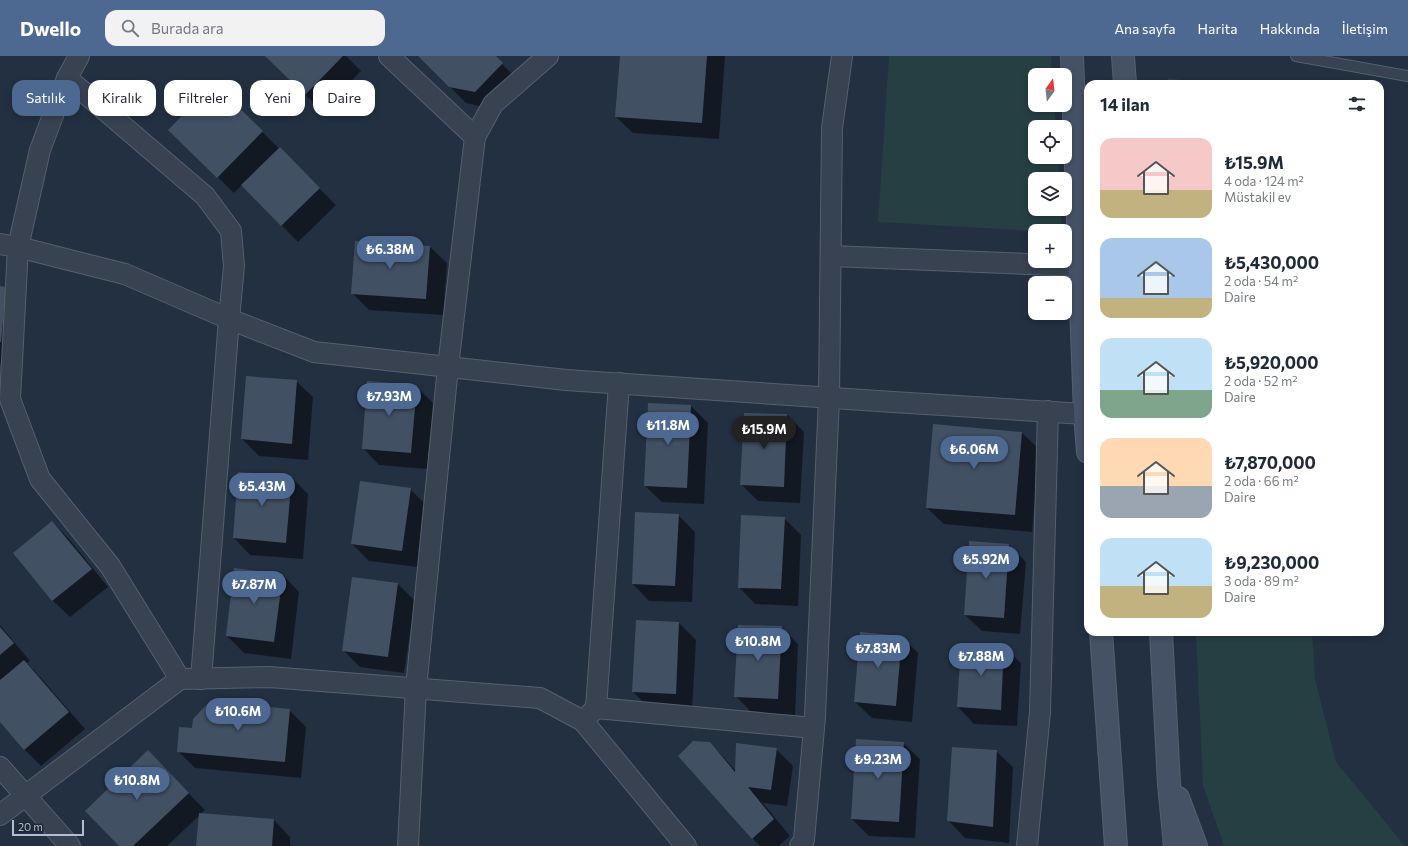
<!DOCTYPE html>
<html lang="tr">
<meta charset="utf-8">
<style>
:root{--surface:#fff;--page:#f2f2f3;--text:#1f2937;--muted:#747a83;--accent:#4d6891}
body{margin:0;font-family:Commissioner,sans-serif;background:var(--page);color:var(--text);height:100vh;display:flex;flex-direction:column;font-size:15px;white-space:nowrap}
*{box-sizing:border-box;margin:0}
p{font-size:13px;color:var(--muted)}
.icon{flex:none;width:22px;height:22px;fill:none;stroke:currentColor;stroke-width:2;stroke-linecap:round;stroke-linejoin:round}
.map{position:relative;flex:1;overflow:hidden}
.drawer{position:absolute;left:1084px;top:24px;width:300px;height:556px;display:flex;flex-direction:column;background:var(--surface);border-radius:12px;box-shadow:0 2px 6px #0003}
.drawer>*{flex:none}
.banner{position:absolute;left:12px;top:24px;width:380px;height:36px;display:flex;gap:8px}
.needle{width:26px;rotate:15deg}
.buttons{position:absolute;left:1028px;top:12px;display:grid;gap:8px}
.buttons a{display:grid;place-items:center;width:44px;height:44px;border-radius:8px;background:var(--surface);box-shadow:0 2px 6px #0003;font-size:20px}
.scale{position:absolute;left:12px;bottom:10px;width:72px;box-sizing:border-box;padding-left:4px;border:2px solid #b4bdcc;border-top:0;font-size:11px;line-height:14px;white-space:nowrap;color:#b4bdcc;-webkit-text-stroke:3px #1c2736;paint-order:stroke}
.price{position:absolute;translate:-50% -34px;padding:0 9px;border-radius:14px;background:var(--accent);color:#fff;font-size:13px;line-height:26px;filter:drop-shadow(0 1px 2px #0008)}
.price::after{content:'';position:absolute;left:50%;top:24px;width:12px;height:9px;margin-left:-6px;background:inherit;clip-path:polygon(0 0,100% 0,50% 100%)}
.price.selected{background:#222;color:#fff}
ul{padding:0;list-style:none}
li{display:flex;align-items:center;gap:12px;height:100px;padding:0 16px}
li span{display:grid;place-items:center;flex:none;width:112px;height:80px;border-radius:12px;color:#555}
li>.icon{margin-inline-start:auto}
span .icon{width:48px;height:48px;fill:#fffc;stroke-width:1}
li b{font-size:17px}
h2{display:flex;justify-content:space-between;align-items:center;height:48px;padding:0 16px;font-size:17px}
.chip{padding:0 14px;border-radius:12px;background:var(--surface);box-shadow:0 2px 6px #0003;font-size:14px;line-height:36px}
.chip.selected{background:var(--accent);color:#fff}
header{display:flex;align-items:center;gap:24px;box-sizing:border-box;height:56px;padding:0 20px;background:var(--accent);color:#fff}
header strong{font-size:19px}
nav{display:flex;gap:22px;margin-inline-start:auto;font-size:14px}
.search{width:280px;height:36px;background:var(--page);display:flex;align-items:center;gap:10px;box-sizing:border-box;padding:0 14px;border-radius:12px;color:var(--muted);font-size:15px}
.map>svg:first-child{display:block}
.green{fill:#253f43}
.shadow{fill:#0007}
.building{fill:#425064}
.lines{fill:none;stroke-linecap:round;stroke-linejoin:round}
.service-casing{stroke:#55606f;stroke-width:12}
.minor-casing{stroke:#55606f;stroke-width:22}
.secondary-casing{stroke:#55606f;stroke-width:24}
.service{stroke:#384251;stroke-width:10}
.minor{stroke:#384251;stroke-width:20}
.secondary{stroke:#455165;stroke-width:22}
</style>
<header>
<strong>Dwello</strong>
<div class="search"><svg class="icon" aria-label="search" viewBox="0 0 24 24"><circle cx="10" cy="10" r="6"/><path d="M15 15l6 6"/></svg>Burada ara</div>
<nav><a>Ana sayfa</a><a>Harita</a><a>Hakkında</a><a>İletişim</a></nav>
</header>
<div class="map">
<svg width="1408" height="790" viewBox="0 0 1408 790">
<rect width="100%" height="100%" fill="#233042"/>
<g class="green">
<path d="M889,0h162l1,19h-17v30h19l2,22h-21v30h23l1,22h-24v30h26l1,22h-27l-157,-9z"/>
<path d="M1168,22l40,6h-40z"/>
<path d="M1196,576h116l3,47 21,83 69,84h-181l-21,-61z"/>
</g>
<g class="shadow">
<path d="M266,0h80l15,15 -39,40z"/>
<path d="M419,0h75l25,25 -27,28 -26,-6z"/>
<path d="M621,0h104l-6,83 -86,-6 -17,-16z"/>
<path d="M214,28l122,121 -38,37 -56,-57 -8,8 -64,-63z"/>
<path d="M430,191l17,16 -4,52 -74,-5 -17,-17z"/>
<path d="M0,231h6l11,78 -17,-1z"/>
<path d="M296,325l17,16 -5,63 -49,-4 -17,-17z"/>
<path d="M416,330l17,17 -6,66 -48,-4 -16,-17z"/>
<path d="M691,350l17,17 -4,81 -42,-2 -17,-16z"/>
<path d="M787,359l17,17 -4,71 -42,-2 -17,-17z"/>
<path d="M1022,377l17,16 -7,83 -88,-8 -17,-16z"/>
<path d="M291,421l17,17 -5,65 -53,-4 -16,-17z"/>
<path d="M410,433l17,17 -9,61 -49,-6 -17,-17z"/>
<path d="M636,457l42,2 17,17 -3,70 -43,-1 -16,-17z"/>
<path d="M784,462l17,17 -3,71 -43,-2 -16,-17z"/>
<path d="M52,466l17,17 39,48 -38,30 -17,-16 -38,-48z"/>
<path d="M1009,489l17,17 -6,72 -38,-3 -17,-16z"/>
<path d="M235,514l48,5 16,17 -8,67 -47,-6 -17,-17z"/>
<path d="M398,528l17,17 -11,72 -44,-6 -17,-17z"/>
<path d="M679,567l17,17 -4,71 -42,-2 -17,-17z"/>
<path d="M0,569l30,36 -3,2 14,15 44,51 -44,37 -16,-16 -25,-29z"/>
<path d="M781,571l17,17 -3,71 -43,-2 -16,-17z"/>
<path d="M902,581l16,16 -6,69 -40,-4 -17,-16z"/>
<path d="M962,588l42,3 17,16 -4,63 -43,-2 -16,-17z"/>
<path d="M289,654l17,17 -5,51 -106,-10 -17,-17 15,-22z"/>
<path d="M710,687l26,28 40,-22 17,17 -6,40 -24,-3 27,33 -11,10h-19l-8,-8z"/>
<path d="M903,687l17,16 -5,79 -46,-2 -17,-17z"/>
<path d="M996,695l17,16 -4,76 -44,-5 -16,-17z"/>
<path d="M164,712l41,42 -5,4 74,6 16,17v9h-93l3,-31 -33,31h-46z"/>
</g>
<g class="building">
<path d="M265,0h78l-38,39z"/>
<path d="M418,0h78l7,7 -28,29 -26,-5z"/>
<path d="M620,0h87l-5,67 -87,-6z"/>
<path d="M214,27l49,48 -46,47 -49,-48z"/>
<path d="M280,91l40,41 -39,38 -40,-41z"/>
<path d="M355,185l75,5 -4,53 -75,-5z"/>
<path d="M0,230l6,1 -5,55h-1z"/>
<path d="M246,320l51,4 -5,64 -51,-5z"/>
<path d="M367,325l50,4 -6,68 -49,-4z"/>
<path d="M648,347l43,2 -4,83 -43,-2z"/>
<path d="M744,357l43,1 -3,73 -44,-2z"/>
<path d="M933,368l89,8 -7,83 -89,-7z"/>
<path d="M238,416l54,4 -6,67 -53,-5z"/>
<path d="M360,425l51,7 -9,63 -51,-7z"/>
<path d="M635,456l44,2 -4,72 -43,-2z"/>
<path d="M741,459l44,2 -4,72 -43,-1z"/>
<path d="M52,465l40,48 -40,32 -39,-48z"/>
<path d="M969,485l40,3 -5,74 -40,-3z"/>
<path d="M234,512l49,6 -9,68 -48,-6z"/>
<path d="M352,521l46,6 -10,74 -46,-6z"/>
<path d="M636,564l43,2 -3,72 -44,-2z"/>
<path d="M738,569l44,1 -4,73 -44,-2z"/>
<path d="M0,571l14,16 -14,12z"/>
<path d="M860,576l42,4 -6,70 -42,-4z"/>
<path d="M961,587l43,3 -3,64 -44,-3z"/>
<path d="M24,604l45,52 -45,38 -24,-28v-42z"/>
<path d="M210,645l80,8 -5,53 -108,-10 2,-25 13,1 1,-9z"/>
<path d="M856,683l48,3 -5,80 -48,-3z"/>
<path d="M693,685l17,1 25,30 1,-29 41,5 -6,42 -23,-3 26,32 -22,20 -74,-83z"/>
<path d="M952,691l45,3 -4,77 -46,-6z"/>
<path d="M148,694l41,43 -56,53h-14l-34,-35z"/>
<path d="M199,757l75,6 -2,27h-76z"/>
</g>
<g class="lines">
<defs>
<path id="service" d="M1296,0l112,20"/>
<g id="minor">
<path d="M79,0l-12,22 -27,72 -22,97 -8,152 30,80 70,87 70,113"/>
<path d="M389,0l86,81"/>
<path d="M67,22l138,118 26,35 3,35 -5,53 -28,360"/>
<path d="M0,188l18,3 107,27 104,45 85,33 252,28 327,22 192,12"/>
<path d="M831,200l249,10"/>
<path d="M596,652l218,20"/>
<path d="M583,665l13,-13 23,-325"/>
<path d="M0,711l70,79"/>
<path d="M0,759l180,-136 89,-2 271,21 43,23 103,125"/>
<path d="M408,790l8,-158 32,-321 27,-230 18,-33 55,-48"/>
<path d="M800,790l4,-6 11,-123 14,-319 3,-270 10,-72"/>
<path d="M1027,790l13,-134 8,-301"/>
</g>
<g id="secondary">
<path d="M1072,0l13,358 3,38"/>
<path d="M1123,0l2,28"/>
<path d="M1101,576l15,214"/>
<path d="M1161,576l8,152 6,62"/>
<path d="M1178,742l18,48"/>
</g>
</defs>
<use href="#service" class="service-casing"/>
<use href="#minor" class="minor-casing"/>
<use href="#secondary" class="secondary-casing"/>
<use href="#service" class="service"/>
<use href="#minor" class="minor"/>
<use href="#secondary" class="secondary"/>
</g>
</svg>
<div class="buttons">
<a><svg class="needle" viewBox="-14 -14 28 28"><path d="M0-13l5 13h-10z" fill="#e53935"/><path d="M0 13l5-13h-10z" fill="#747a83"/></svg></a>
<a><svg class="icon" aria-label="locate" viewBox="0 0 24 24"><circle cx="12" cy="12" r="6"/><path d="M12 2v4M12 18v4M2 12h4M18 12h4"/></svg></a>
<a><svg class="icon" aria-label="layers" viewBox="0 0 24 24"><path d="M12 4l9 5-9 5-9-5zM3 14l9 5 9-5"/></svg></a>
<a>+</a>
<a>−</a>
</div>
<div class="scale">20 m</div>
<b class="price" style="left:390px;top:214px">₺6.38M</b>
<b class="price" style="left:389px;top:361px">₺7.93M</b>
<b class="price" style="left:668px;top:390px">₺11.8M</b>
<b class="price selected" style="left:764px;top:394px">₺15.9M</b>
<b class="price" style="left:974px;top:414px">₺6.06M</b>
<b class="price" style="left:262px;top:451px">₺5.43M</b>
<b class="price" style="left:986px;top:524px">₺5.92M</b>
<b class="price" style="left:254px;top:549px">₺7.87M</b>
<b class="price" style="left:758px;top:606px">₺10.8M</b>
<b class="price" style="left:878px;top:613px">₺7.83M</b>
<b class="price" style="left:981px;top:621px">₺7.88M</b>
<b class="price" style="left:238px;top:676px">₺10.6M</b>
<b class="price" style="left:878px;top:724px">₺9.23M</b>
<b class="price" style="left:137px;top:745px">₺10.8M</b>
<div class="banner">
<a class="chip selected">Satılık</a>
<a class="chip">Kiralık</a>
<a class="chip">Filtreler</a>
<a class="chip">Yeni</a>
<a class="chip">Daire</a>
</div>
<section class="drawer">
<h2>14 ilan<svg class="icon" aria-label="filters" viewBox="0 0 24 24"><path d="M4 7h16M4 17h16"/><circle cx="9" cy="7" r="2"/><circle cx="15" cy="17" r="2"/></svg></h2>
<ul>
<li><span style="background:linear-gradient(#f6c9c9 65%,#c2b280 0)"><svg class="icon" aria-label="home" viewBox="0 0 24 24"><path d="M3 11l9-7 9 7M6 9v11h12V9"/></svg></span><div><b>₺15.9M</b><p>4 oda · 124 m²</p><p>Müstakil ev</p></div></li>
<li><span style="background:linear-gradient(#a9c7e8 75%,#c2b280 0)"><svg class="icon" aria-label="home" viewBox="0 0 24 24"><path d="M3 11l9-7 9 7M6 9v11h12V9"/></svg></span><div><b>₺5,430,000</b><p>2 oda · 54 m²</p><p>Daire</p></div></li>
<li><span style="background:linear-gradient(#bfe0f5 65%,#7fa58c 0)"><svg class="icon" aria-label="home" viewBox="0 0 24 24"><path d="M3 11l9-7 9 7M6 9v11h12V9"/></svg></span><div><b>₺5,920,000</b><p>2 oda · 52 m²</p><p>Daire</p></div></li>
<li><span style="background:linear-gradient(#ffd9b3 60%,#9aa5b1 0)"><svg class="icon" aria-label="home" viewBox="0 0 24 24"><path d="M3 11l9-7 9 7M6 9v11h12V9"/></svg></span><div><b>₺7,870,000</b><p>2 oda · 66 m²</p><p>Daire</p></div></li>
<li><span style="background:linear-gradient(#bfe0f5 60%,#c2b280 0)"><svg class="icon" aria-label="home" viewBox="0 0 24 24"><path d="M3 11l9-7 9 7M6 9v11h12V9"/></svg></span><div><b>₺9,230,000</b><p>3 oda · 89 m²</p><p>Daire</p></div></li>
</ul>
</section>
</div>
